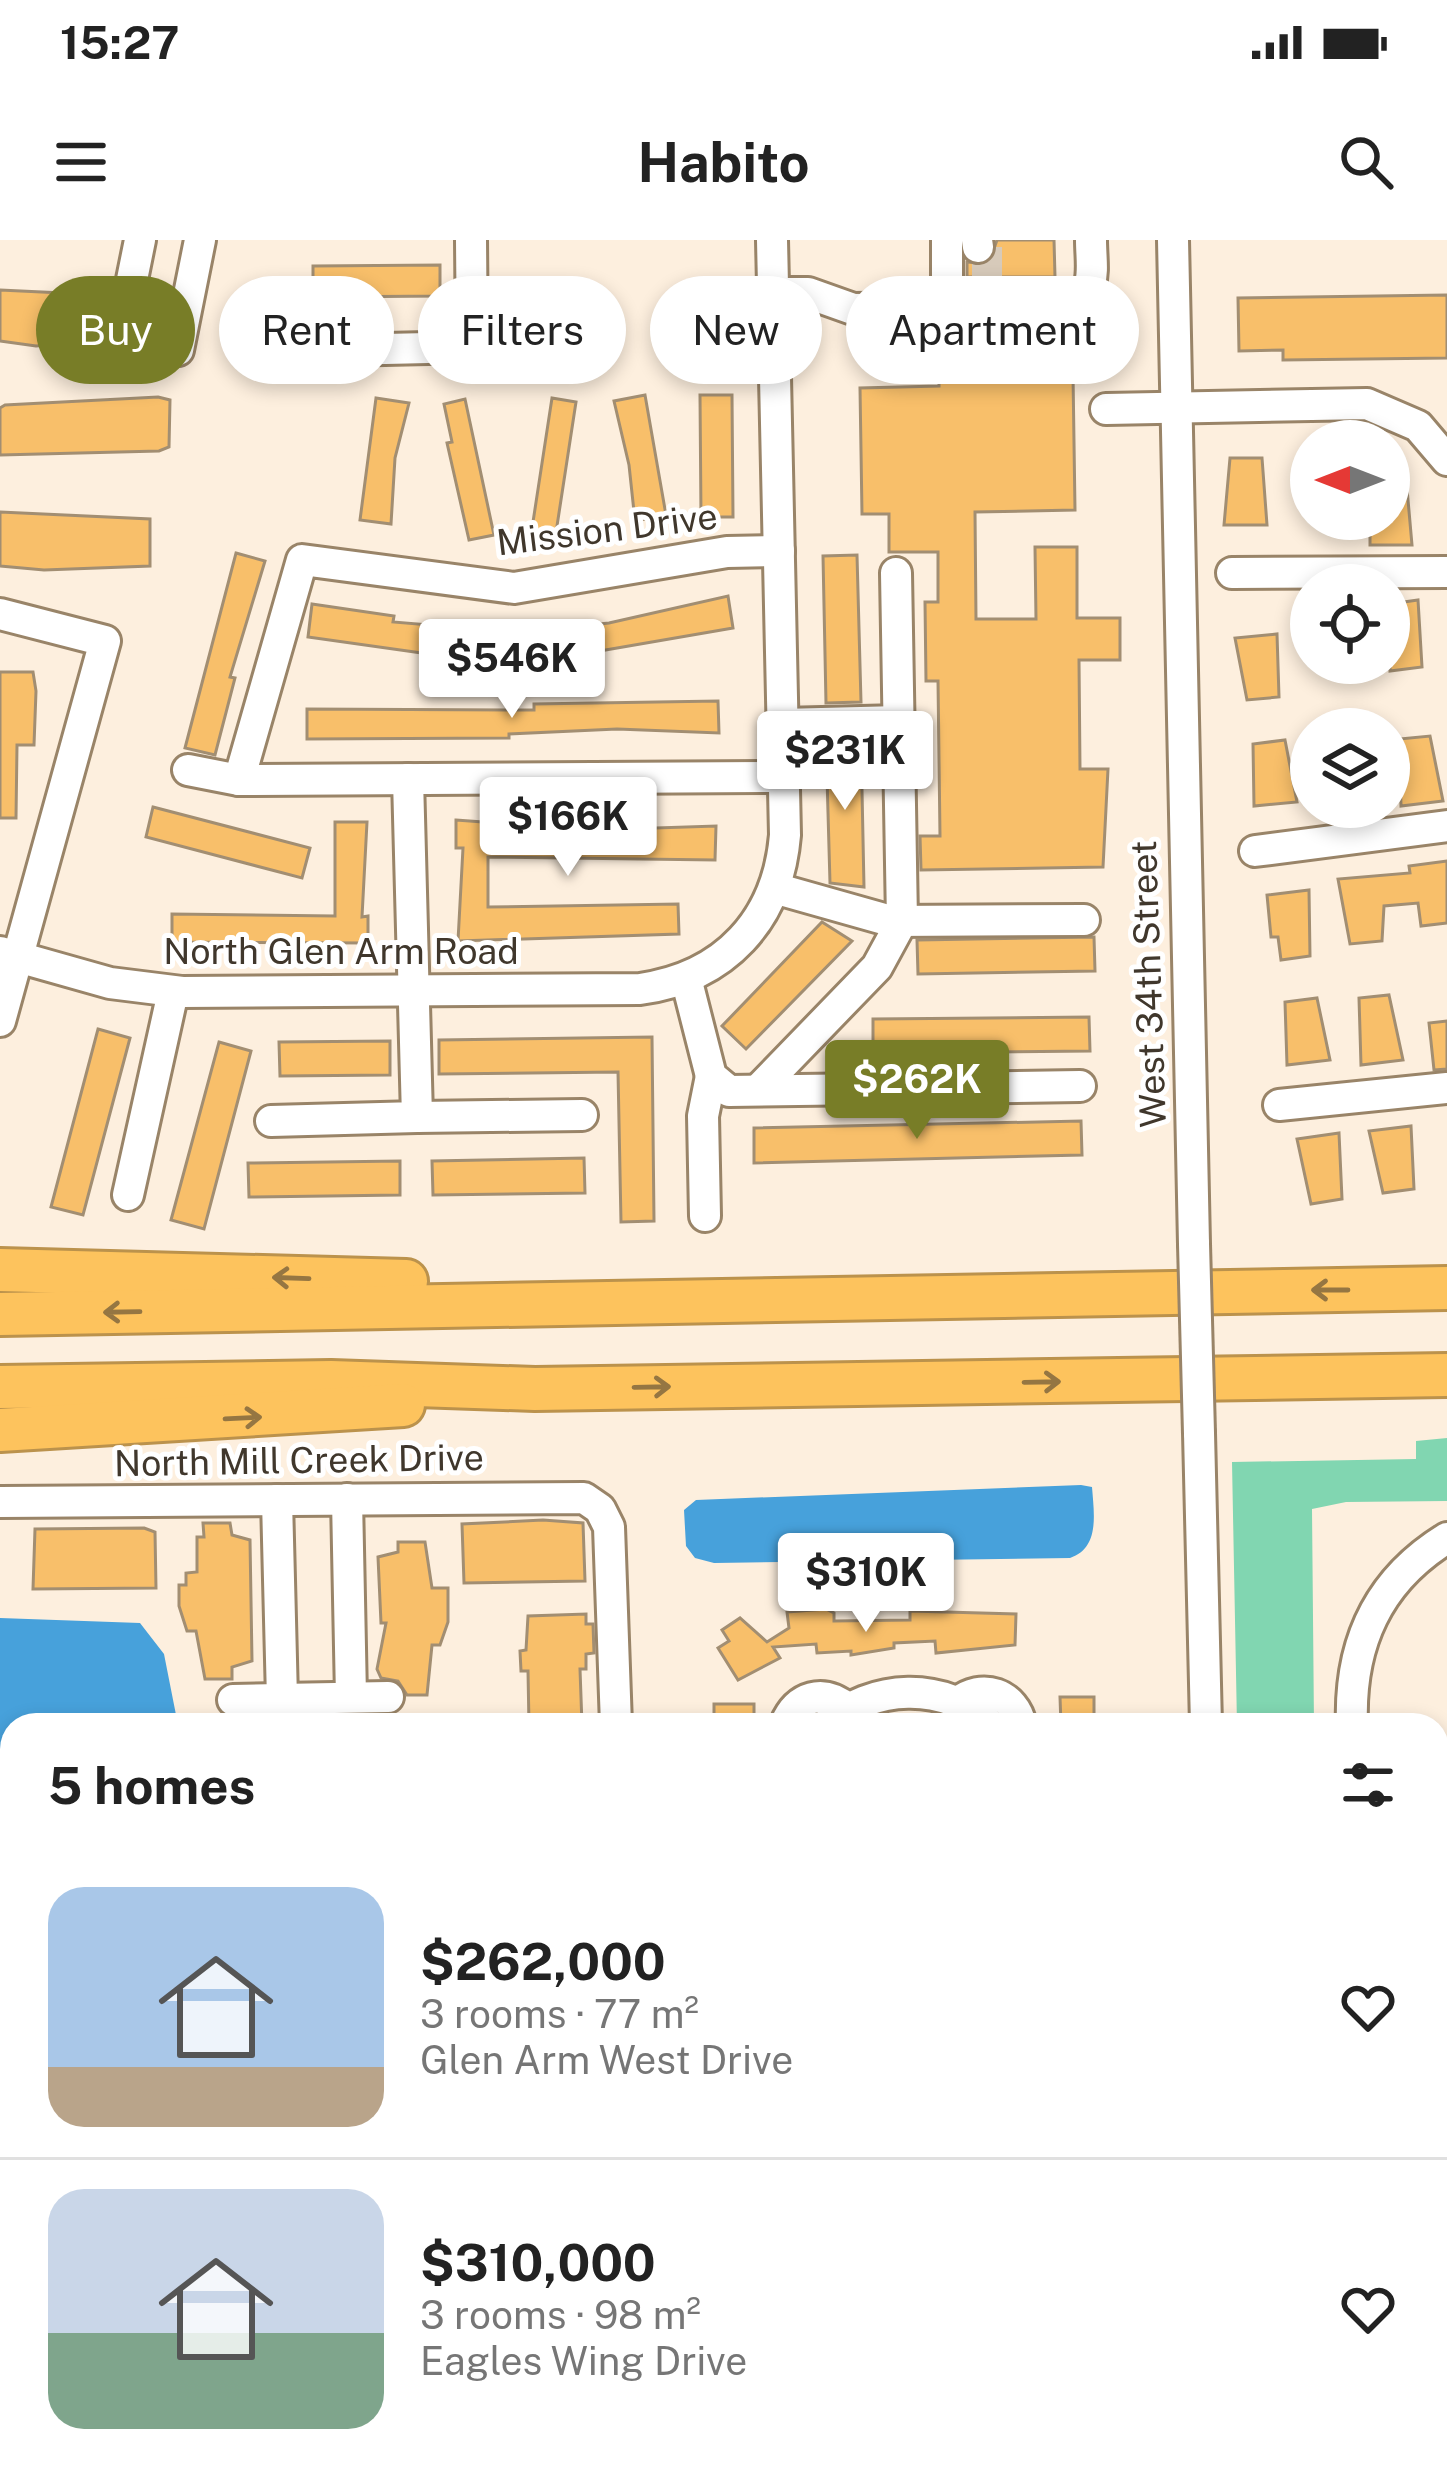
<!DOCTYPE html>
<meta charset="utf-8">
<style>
:root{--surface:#fff;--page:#f6f6f6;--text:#222;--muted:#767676;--line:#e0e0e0;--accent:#787d27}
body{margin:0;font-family:"Public Sans",sans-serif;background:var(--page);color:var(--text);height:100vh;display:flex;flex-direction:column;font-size:45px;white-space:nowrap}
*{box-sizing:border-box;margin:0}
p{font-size:39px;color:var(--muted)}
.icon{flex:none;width:66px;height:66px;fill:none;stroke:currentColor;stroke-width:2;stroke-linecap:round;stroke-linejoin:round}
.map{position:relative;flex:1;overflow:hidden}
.side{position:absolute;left:0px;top:1473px;width:1449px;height:771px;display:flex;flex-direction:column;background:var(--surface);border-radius:36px 36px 0 0;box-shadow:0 6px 18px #0003}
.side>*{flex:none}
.hud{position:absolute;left:36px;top:36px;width:1377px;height:108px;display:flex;gap:24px}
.needle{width:78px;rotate:270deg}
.controls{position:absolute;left:1290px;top:180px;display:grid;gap:24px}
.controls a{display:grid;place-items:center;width:120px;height:120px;border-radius:50%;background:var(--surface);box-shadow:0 6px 18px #0003;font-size:60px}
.price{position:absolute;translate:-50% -102px;padding:0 27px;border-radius:12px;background:#fff;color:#222;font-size:39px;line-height:78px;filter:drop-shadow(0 3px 6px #0008)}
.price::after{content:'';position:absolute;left:50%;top:72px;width:36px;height:27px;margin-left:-18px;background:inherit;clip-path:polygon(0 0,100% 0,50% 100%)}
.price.selected{background:var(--accent);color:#fff}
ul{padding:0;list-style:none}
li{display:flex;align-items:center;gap:36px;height:300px;padding:0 48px}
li+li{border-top:3px solid var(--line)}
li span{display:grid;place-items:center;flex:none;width:336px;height:240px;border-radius:36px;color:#555}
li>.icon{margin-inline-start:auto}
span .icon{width:144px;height:144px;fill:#fffc;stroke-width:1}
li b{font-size:51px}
h2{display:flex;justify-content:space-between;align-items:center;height:144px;padding:0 48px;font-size:51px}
.pill{padding:0 42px;border-radius:54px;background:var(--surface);box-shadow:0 6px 18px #0003;font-size:42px;line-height:108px}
.pill.selected{background:var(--accent);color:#fff}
.status{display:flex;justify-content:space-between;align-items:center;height:84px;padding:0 60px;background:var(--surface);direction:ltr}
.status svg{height:33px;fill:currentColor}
header{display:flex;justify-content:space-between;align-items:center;height:156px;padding:0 48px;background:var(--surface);font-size:54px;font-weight:700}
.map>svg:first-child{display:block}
.green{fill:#81d6b1}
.water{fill:#47a1db}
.building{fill:#f8bf6a;stroke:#a28e72;stroke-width:3}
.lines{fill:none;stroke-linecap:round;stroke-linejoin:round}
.minor-tunnel{stroke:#d7caba;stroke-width:30;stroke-dasharray:30 15;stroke-linecap:butt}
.minor-casing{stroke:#998468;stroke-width:36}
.highway-casing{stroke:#bb924c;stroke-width:48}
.minor{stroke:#fff;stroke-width:30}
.highway{stroke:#fdc35d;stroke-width:42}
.minor-bridge-casing{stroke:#998468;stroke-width:36;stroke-linecap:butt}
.minor-bridge{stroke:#fff;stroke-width:30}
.oneway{stroke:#957642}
.labels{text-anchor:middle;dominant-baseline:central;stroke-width:10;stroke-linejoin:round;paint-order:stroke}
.street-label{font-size:36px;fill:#40372c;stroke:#fff}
</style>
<div class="status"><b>15:27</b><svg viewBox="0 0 49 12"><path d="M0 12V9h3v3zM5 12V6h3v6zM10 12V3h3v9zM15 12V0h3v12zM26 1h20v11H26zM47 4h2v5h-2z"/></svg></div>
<header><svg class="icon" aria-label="menu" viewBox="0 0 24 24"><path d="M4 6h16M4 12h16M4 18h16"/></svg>Habito<svg class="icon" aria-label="search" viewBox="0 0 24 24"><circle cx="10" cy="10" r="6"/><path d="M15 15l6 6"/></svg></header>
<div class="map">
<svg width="1447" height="2242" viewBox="0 0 1447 2242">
<rect width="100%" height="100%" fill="#fdefde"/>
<path class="green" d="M1447,1198v63l-101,1 -34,7 2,216h-77l-5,-263 184,-3v-18z"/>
<g class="water">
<path d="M1081,1245l11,2c2,27 8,61 -22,71l-356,5 -19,-5 -9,-12 -2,-36 12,-10z"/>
<path d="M0,1378l140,5 24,31 14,71h-166v78h-12z"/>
</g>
<g class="building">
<path d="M997,0h57l1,37h-88v-15l22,1z"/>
<path d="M440,25v31l-119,1 1,81h-33l-1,-88h25v-24z"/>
<path d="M0,50l83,4 1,48 -48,4 -36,-5z"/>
<path d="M1447,55v63l-164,2v-10l-44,1 -1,-53z"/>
<path d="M1073,134l2,136 -100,2 1,107h60l-1,-72h42v71h43v42h-41l1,109h28l-5,98 -182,3 -1,-34h20l-2,-155h-12l-1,-79h13v-50h-49v-38h-27l-2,-126 79,-2v-8z"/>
<path d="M645,155l21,120 -31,6 -6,-56 -15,-64z"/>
<path d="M700,155h32l1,122h-32z"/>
<path d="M158,157l12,3 -1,47 -10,4 -159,4v-47l5,-3z"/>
<path d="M376,158l33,5 -14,55 -4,66 -31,-4z"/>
<path d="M552,158l24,4 -21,137 -24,-4z"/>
<path d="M465,159l29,136 -25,5 -22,-97 5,-1 -8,-38z"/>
<path d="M1230,218h32l5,67h-43z"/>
<path d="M1389,237h17l6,68h-42v-26h19z"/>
<path d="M0,272l150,7v47l-106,4 -44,-4z"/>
<path d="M236,313l29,8 -35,116 5,1 -20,77 -30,-7z"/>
<path d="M857,315l4,147 -35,1 -3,-147z"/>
<path d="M728,356l5,32 -197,34 -6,-31 79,-8z"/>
<path d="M1418,360l4,67 -32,4 -1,-67z"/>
<path d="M312,364l82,12 -1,6 119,10 -5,33 -199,-28z"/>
<path d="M1277,394l2,63 -32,3 -12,-62z"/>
<path d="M0,432h33l3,19 -2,54h-17l-1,73h-16z"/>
<path d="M718,461l1,32 -102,-4 -108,5v4l-202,1v-30l227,1v-6z"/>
<path d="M1430,496l13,65 -42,5 -2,-67z"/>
<path d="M1285,500l12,62 -43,4 -1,-62z"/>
<path d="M826,502h35l3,145 -34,-4z"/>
<path d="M153,567l157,41 -8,30 -156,-41z"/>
<path d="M456,580l138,10 122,-4 -1,34 -227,-3v50l190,-3 1,30 -221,7 5,-93h-7z"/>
<path d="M335,582h32l-5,95 6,-1v27l-196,-1v-28l163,2z"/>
<path d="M1447,621v62l-26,3 -3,-23 -34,3 -2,35 -32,3 -12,-65 72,-6 -1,-7z"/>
<path d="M1309,650l1,66 -29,4 -3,-23h-7l-4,-42z"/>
<path d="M822,682l30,19 -106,108 -24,-23z"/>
<path d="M1094,697l1,34 -177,3 -1,-34z"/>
<path d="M1389,755l14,65 -42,5 -2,-67z"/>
<path d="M1317,758l13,62 -43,5 -2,-63z"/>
<path d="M1089,777l1,34 -217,2v-34z"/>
<path d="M1447,781v48l-13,1 -5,-47z"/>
<path d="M98,789l32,9 -47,177 -32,-8z"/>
<path d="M652,797l2,184 -33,1 -3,-150 -179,2v-34z"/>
<path d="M390,801v34l-110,1 -1,-34z"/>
<path d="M219,802l32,9 -47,178 -33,-9z"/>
<path d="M1081,881l1,34 -328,8v-35z"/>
<path d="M1411,886l3,63 -31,4 -14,-62z"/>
<path d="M1339,893l3,66 -31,5 -14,-65z"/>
<path d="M584,918l1,35 -152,2 -1,-34z"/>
<path d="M400,921v34l-151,2 -1,-34z"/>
<path d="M543,1280l40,3 2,58 -121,2 -2,-59z"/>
<path d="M203,1283h27l2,12 18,5 2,121 -20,6v12h-27l-9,-48h-9l-8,-25v-21h7v-12l11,-1v-35h7z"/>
<path d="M144,1288l11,4 1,56 -123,1 2,-60z"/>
<path d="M398,1302h27l7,46h16v34l-8,23h-8l-5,50h-20l-9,-14 -17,-3 -4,-9 9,-46h-5l-3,-66 20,-5z"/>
<path d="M826,1369l8,4v8l76,-1v-9l106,3 -1,31 -79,8 -1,-12 -41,2v5l-43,7v-4l-34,2 -1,-9 -43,3 7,11 -42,22 -20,-32 11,-7 -7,-11 18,-12 27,24 22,-14 -2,-16z"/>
<path d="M586,1374v10h7l1,29 -8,1v15h-6l2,56h-53l-1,-54h-7l-1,-20 6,-1 2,-34z"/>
<path d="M1060,1457h34v28h-33z"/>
<rect x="714" y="1464" width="40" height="21"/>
</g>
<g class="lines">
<path class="minor-tunnel" d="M987,7v30"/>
<defs>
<g id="minor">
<path d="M140,0l-20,99 58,11 22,-110"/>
<path d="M947,0v67"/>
<path d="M977,0l1,7"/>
<path d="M1173,0l21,1004"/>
<path d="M774,53h34l45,16 215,-3c31,-13 23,-38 23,-66"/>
<path d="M341,110l131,-3 -1,-107"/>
<path d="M1106,169l261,-5 51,22 29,34"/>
<path d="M1232,333l215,-1"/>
<path d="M0,374l105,27 -105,380"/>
<path d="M783,484l117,-3"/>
<path d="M188,530l51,10 545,-3"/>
<path d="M239,540l63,-220 212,28 213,-36 52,-1"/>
<path d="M1255,611l192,-25"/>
<path d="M774,648l117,33 193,-1"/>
<path d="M0,712l110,31 72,9 458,-3c85,-12 138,-69 145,-154l-13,-595"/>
<path d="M686,738l25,98 18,15 351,-5"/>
<path d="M758,850l119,-123 25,-46 -6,-348"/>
<path d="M1279,865l168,-17"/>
<path d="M417,877l165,-2"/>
<path d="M271,881l146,-4 -9,-338"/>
<path d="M128,955l45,-203"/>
<path d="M705,976l-2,-100 8,-40"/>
<path d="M1199,1193l7,292"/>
<path d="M347,1259l4,198"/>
<path d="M277,1260l5,199"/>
<path d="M0,1262l584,-4 16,11 9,18 7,198"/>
<path d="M233,1460l155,-3"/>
<path d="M957,1463c25,-21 58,-9 64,22"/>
<path d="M785,1485c12,-29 38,-37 63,-16"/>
<path d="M826,1485c46,-41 118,-45 164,0"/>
<path d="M1352,1485c-3,-80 25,-144 95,-187"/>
<path d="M1437,1627l10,-2"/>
<path d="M0,1875l12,-8"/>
<path d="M0,1896l12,8"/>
<path d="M0,2005l12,-9"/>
<path d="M0,2122l12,-7"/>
<path d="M625,2232v10"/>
<path d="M1050,2232v10"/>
<path d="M1227,2232v10"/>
<path d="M808,2242l1,-10"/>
</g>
<g id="highway">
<path d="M0,1030l406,11"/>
<path d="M0,1074l1447,-26"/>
<path d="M0,1147l331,-5 204,7 912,-14"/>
<path d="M0,1190l403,-25"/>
</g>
</defs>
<use href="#minor" class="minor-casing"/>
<use href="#highway" class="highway-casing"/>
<use href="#minor" class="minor"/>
<use href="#highway" class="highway"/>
<defs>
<path id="minor-bridge" d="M1194,1004l5,189"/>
</defs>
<use href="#minor-bridge" class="minor-bridge-casing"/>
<use href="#minor-bridge" class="minor-bridge"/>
</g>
<defs><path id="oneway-shaft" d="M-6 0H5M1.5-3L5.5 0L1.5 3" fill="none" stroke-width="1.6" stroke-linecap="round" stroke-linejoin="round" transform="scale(3)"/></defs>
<g class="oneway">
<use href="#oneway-shaft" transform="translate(291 1038) rotate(-178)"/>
<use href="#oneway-shaft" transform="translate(1330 1050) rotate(180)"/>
<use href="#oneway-shaft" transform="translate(122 1072) rotate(179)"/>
<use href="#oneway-shaft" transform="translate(1042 1142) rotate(-1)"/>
<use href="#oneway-shaft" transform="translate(652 1147) rotate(-1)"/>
<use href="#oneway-shaft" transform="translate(243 1178) rotate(-3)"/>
</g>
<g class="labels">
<g class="street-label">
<text transform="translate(607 289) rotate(-7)">Mission Drive</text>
<text x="341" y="711">North Glen Arm Road</text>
<text transform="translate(1148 744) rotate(-92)">West 34th Street</text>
<text transform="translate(299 1220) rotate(-1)">North Mill Creek Drive</text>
</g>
</g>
</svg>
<div class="controls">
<a><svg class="needle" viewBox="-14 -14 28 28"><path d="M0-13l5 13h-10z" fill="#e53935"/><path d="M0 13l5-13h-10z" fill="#767676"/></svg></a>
<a><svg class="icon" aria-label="locate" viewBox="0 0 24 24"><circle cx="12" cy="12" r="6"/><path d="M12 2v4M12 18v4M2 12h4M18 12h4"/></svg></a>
<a><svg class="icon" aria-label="layers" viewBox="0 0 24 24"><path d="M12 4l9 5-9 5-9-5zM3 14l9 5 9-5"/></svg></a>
</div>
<b class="price" style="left:512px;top:481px">$546K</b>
<b class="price" style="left:845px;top:573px">$231K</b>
<b class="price" style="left:568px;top:639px">$166K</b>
<b class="price selected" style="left:917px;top:902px">$262K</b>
<b class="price" style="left:866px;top:1395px">$310K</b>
<div class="hud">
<a class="pill selected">Buy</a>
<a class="pill">Rent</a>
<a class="pill">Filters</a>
<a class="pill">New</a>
<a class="pill">Apartment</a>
</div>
<section class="side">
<h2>5 homes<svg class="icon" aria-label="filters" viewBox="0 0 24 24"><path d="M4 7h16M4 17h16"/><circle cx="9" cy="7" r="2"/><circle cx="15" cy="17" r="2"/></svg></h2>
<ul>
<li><span style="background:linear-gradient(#a9c7e8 75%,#b9a48a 0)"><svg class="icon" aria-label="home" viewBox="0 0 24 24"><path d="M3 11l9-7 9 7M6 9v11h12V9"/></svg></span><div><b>$262,000</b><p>3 rooms · 77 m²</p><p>Glen Arm West Drive</p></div><svg class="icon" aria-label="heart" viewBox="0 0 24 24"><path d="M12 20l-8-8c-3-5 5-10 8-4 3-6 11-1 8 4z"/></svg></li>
<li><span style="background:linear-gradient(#c9d6e8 60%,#7fa58c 0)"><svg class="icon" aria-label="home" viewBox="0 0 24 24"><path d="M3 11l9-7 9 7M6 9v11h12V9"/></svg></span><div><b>$310,000</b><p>3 rooms · 98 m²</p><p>Eagles Wing Drive</p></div><svg class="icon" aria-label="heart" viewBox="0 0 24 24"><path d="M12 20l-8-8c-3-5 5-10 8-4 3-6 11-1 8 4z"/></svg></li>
</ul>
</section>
</div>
